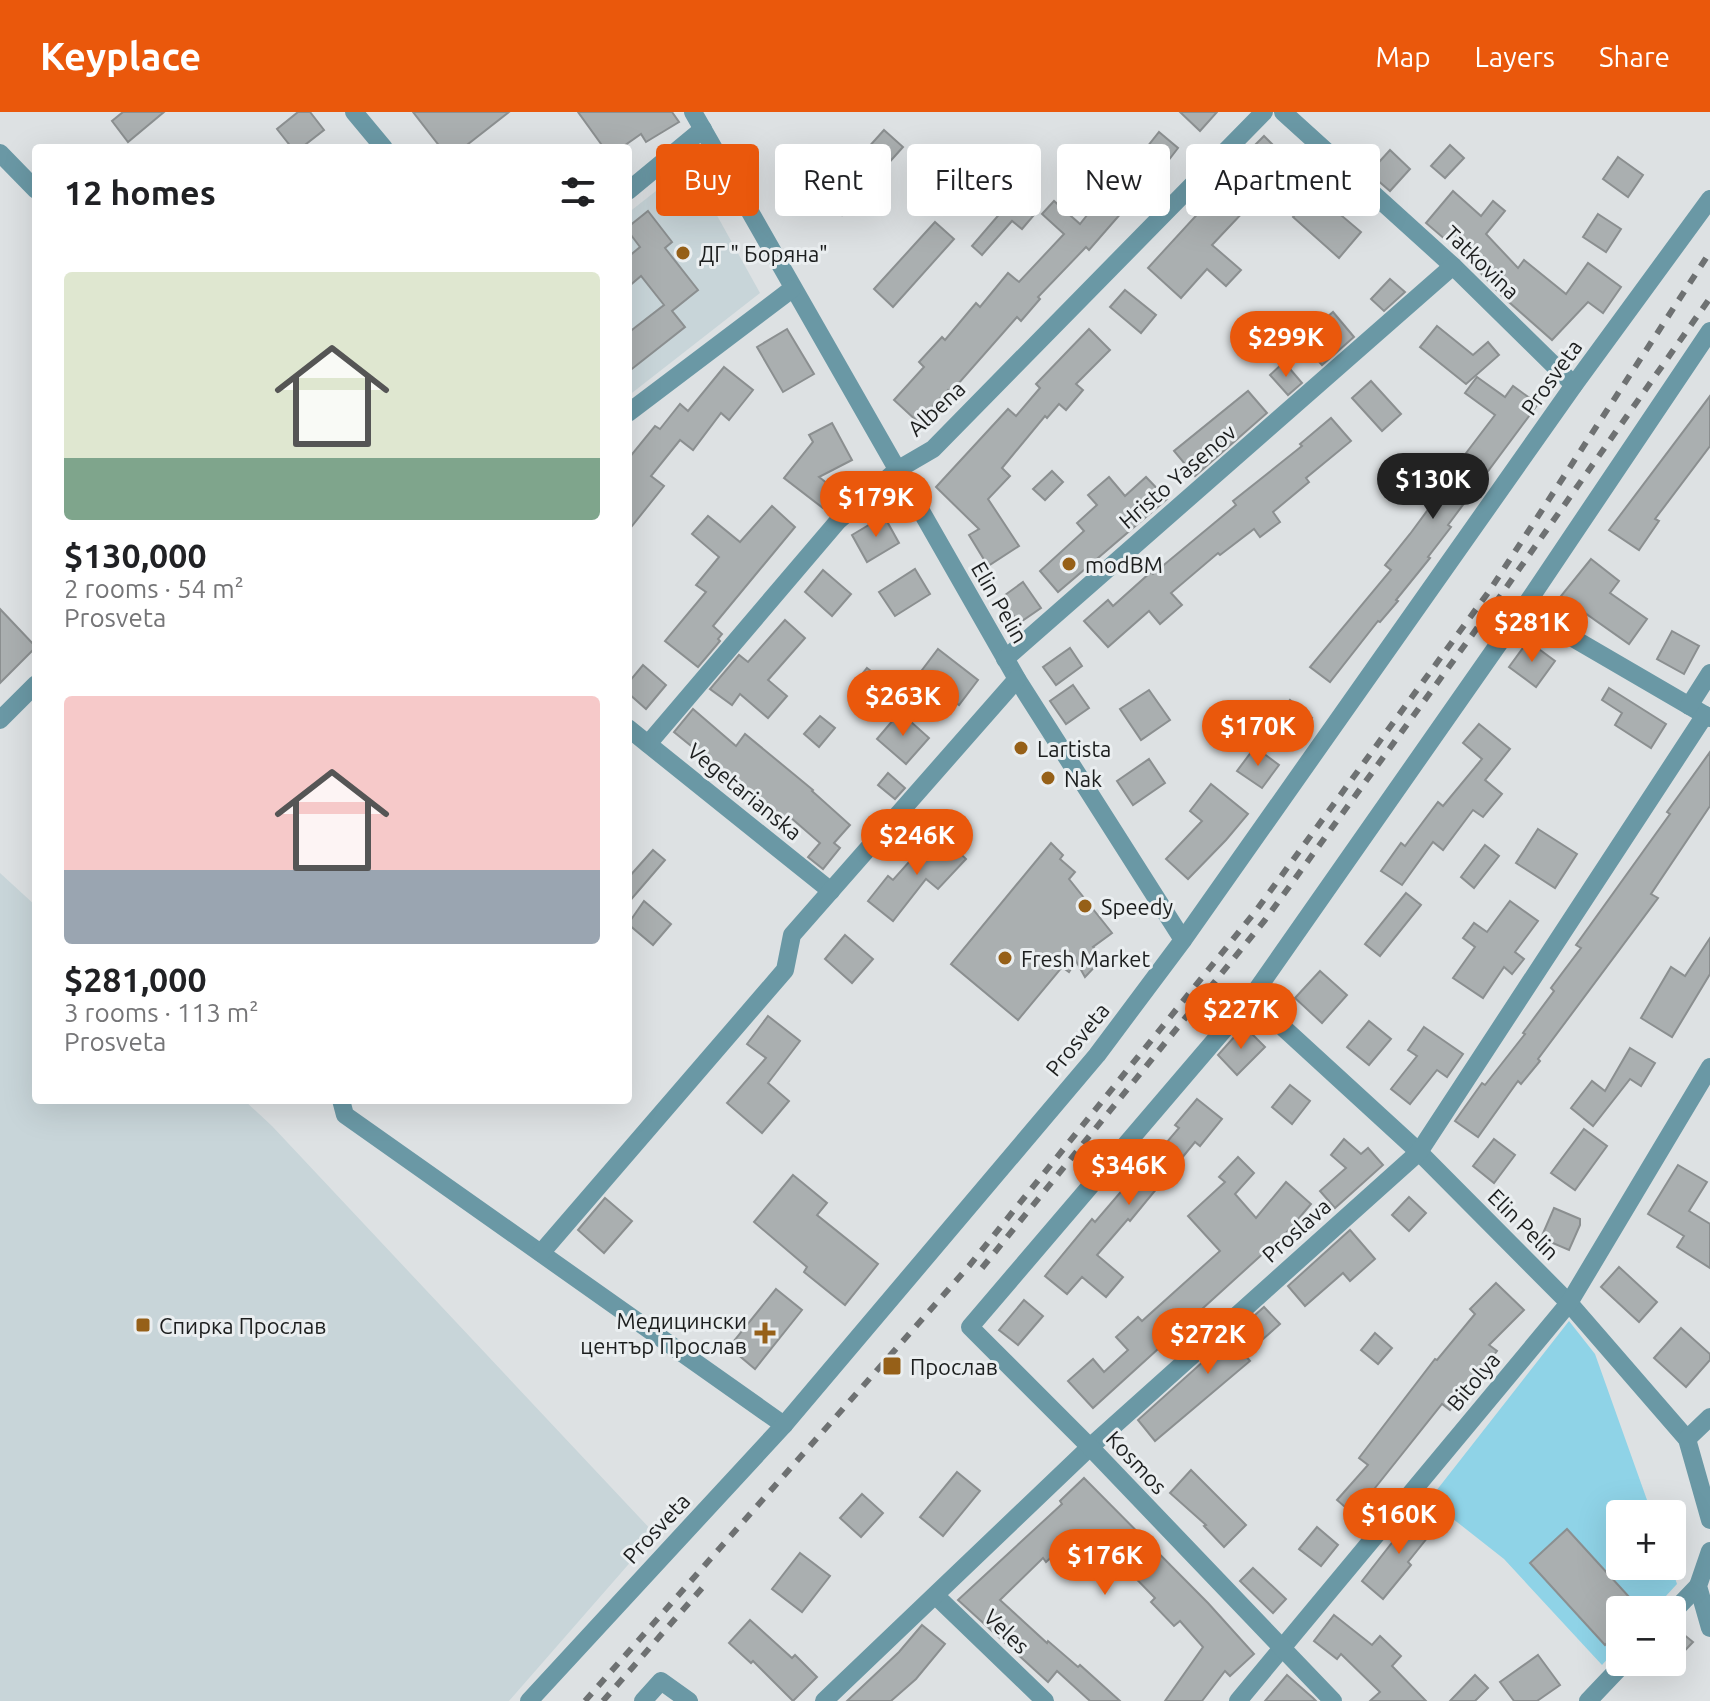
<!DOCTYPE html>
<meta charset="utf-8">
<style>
:root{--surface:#fff;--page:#f2f2f2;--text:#202124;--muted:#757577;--accent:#ea580c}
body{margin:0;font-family:Ubuntu,sans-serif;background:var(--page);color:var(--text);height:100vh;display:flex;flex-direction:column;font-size:30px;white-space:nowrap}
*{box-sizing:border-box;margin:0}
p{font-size:26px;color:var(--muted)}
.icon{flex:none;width:44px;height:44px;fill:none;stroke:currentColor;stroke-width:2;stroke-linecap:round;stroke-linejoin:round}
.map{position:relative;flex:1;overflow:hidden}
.drawer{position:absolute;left:32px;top:32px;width:600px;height:960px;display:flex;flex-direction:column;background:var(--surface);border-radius:8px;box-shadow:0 8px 32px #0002}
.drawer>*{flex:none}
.guide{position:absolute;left:656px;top:32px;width:760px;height:72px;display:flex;gap:16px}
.controls{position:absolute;left:1606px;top:1388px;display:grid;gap:16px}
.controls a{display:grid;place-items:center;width:80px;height:80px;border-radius:8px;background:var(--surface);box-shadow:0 8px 32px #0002;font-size:40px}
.price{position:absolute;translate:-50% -68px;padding:0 18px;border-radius:28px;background:var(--accent);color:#fff;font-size:26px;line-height:52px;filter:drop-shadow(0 2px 4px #0008)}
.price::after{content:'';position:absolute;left:50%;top:48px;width:24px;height:18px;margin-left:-12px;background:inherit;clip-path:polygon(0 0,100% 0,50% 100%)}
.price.on{background:#222;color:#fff}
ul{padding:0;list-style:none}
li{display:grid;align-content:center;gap:16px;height:424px;padding:0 32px}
li span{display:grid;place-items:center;height:248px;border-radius:8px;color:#555}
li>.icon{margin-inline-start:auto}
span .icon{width:144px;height:144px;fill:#fffc;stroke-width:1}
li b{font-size:34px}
h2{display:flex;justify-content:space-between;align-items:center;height:96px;padding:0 32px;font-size:34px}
.tag{padding:0 28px;border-radius:8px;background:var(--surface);box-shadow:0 8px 32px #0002;font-size:28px;line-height:72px}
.tag.on{background:var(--accent);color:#fff}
header{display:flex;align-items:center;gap:48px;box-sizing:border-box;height:112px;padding:0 40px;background:var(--accent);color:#fff}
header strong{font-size:38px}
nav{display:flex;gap:44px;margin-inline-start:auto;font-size:28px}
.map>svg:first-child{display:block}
.built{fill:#c8d5d9}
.green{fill:#8fd3e7}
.building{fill:#aaafb0;stroke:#8b8f90;stroke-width:2}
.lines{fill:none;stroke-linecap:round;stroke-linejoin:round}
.minor{stroke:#6a98a5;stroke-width:18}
.rail{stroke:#6e7172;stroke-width:6;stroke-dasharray:10 10;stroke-linecap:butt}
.poi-dot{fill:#966018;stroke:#eaeef0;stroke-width:3}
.labels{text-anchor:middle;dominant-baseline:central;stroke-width:6;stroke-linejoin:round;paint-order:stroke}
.poi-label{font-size:22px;fill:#1c1e1e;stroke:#eaeef0;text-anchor:start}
.street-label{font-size:22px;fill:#1c1e1e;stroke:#eaeef0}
</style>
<header>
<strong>Keyplace</strong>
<nav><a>Map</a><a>Layers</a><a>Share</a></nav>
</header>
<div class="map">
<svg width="1710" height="1589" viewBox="0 0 1710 1589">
<rect width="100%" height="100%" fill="#dde1e3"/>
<g class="built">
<path d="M689,53l71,128 -132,103v-183z"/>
<path d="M0,761l36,33v194h208l28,26 383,408 -146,167h-509z"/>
</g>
<path class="green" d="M1569,1209l26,33 57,160h-32v52h51l6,18 -24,26h-33v35l-18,20 -98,-106 -75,-59z"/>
<g class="building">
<path d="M123,0h41l-36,30 -16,-21z"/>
<path d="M298,0h12l14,18 -23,18h-9l-15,-19z"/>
<path d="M413,0h96l-46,36h-22z"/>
<path d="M578,0h94l7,10 -33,20 -5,-8 -20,14h-17z"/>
<path d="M1180,0h37l-17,19z"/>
<path d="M884,18l19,17 -61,68 -19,-17z"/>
<path d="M1159,20l19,16 -20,26 -2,-1 -67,77 -3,-3 -48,50 2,2 -19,22 -4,-4 -66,75 -3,-2 -30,32 -24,-22 30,-33 -5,-5 23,-25 3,3 31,-37 4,4 28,-34 11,9 45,-48 -22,-20 12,-13 26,23 44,-56 4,3z"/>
<path d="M1264,24l19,19 -27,27 -20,-18z"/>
<path d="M1450,33l14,13 -19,20 -14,-12z"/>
<path d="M1390,38l20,19 -20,22 -21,-18z"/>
<path d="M1618,45l25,18 -15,22 -25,-18z"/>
<path d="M1016,56l24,40 -18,21 -10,-8 -30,34 -10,-9 37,-43 -14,-23z"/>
<path d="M1225,72l16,12 -4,4 9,9 -34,36 29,25 -15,16 -19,-17 -26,29 -33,-30z"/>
<path d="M1318,78l13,13 -2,2 32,27 -22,26 -46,-41z"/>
<path d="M1453,79l28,25 12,-15 12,10 -19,23 32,34 6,-8 42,34 22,-31 33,24 -18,26 -15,-11 -36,38 -50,-44 -53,-57 -2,2 -21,-18z"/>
<path d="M648,99l24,31 -7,6 33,42 -26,21 13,16 -57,45v-39l36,-28 -23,-29 -13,11v-30l12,-10 -12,-16v-4z"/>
<path d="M1598,102l23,15 -15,23 -23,-15z"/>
<path d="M935,110l19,17 -61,68 -19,-18z"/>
<path d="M1390,167l15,13 -21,19 -13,-12z"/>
<path d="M1125,178l31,25 -15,18 -31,-26z"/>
<path d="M1333,200l21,25 -32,28 -19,-21 7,-7 -3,-3z"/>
<path d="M1437,214l36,29 15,-13 11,13 -33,29 -46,-37z"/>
<path d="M787,217l27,45 -31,18 -26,-45z"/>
<path d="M1089,217l21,21 -34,34 7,6 -17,20 -7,-6 -12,14 -2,-2 -43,52 8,8 -22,23 31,47 -31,20 -19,-31 10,-6 -43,-42 72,-78 8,7 24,-28 -4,-4z"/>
<path d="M1284,250l18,21 -14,12 -18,-20z"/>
<path d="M724,255l29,23 -24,30 -8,-7 -28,37 -13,-10 -29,36 13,10 -36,45v-72l27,-33 5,3 20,-25 8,7z"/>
<path d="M1477,265l28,20 8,-11 25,18 -90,121 3,2 -23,30 2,1 -34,42 2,1 -18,21 -2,-1 -48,61 -20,-15 81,-97 -6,-5 25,-31 28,-38 -3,-2 60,-79 -30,-22z"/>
<path d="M1371,269l30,33 -19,17 -30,-33z"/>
<path d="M1248,279l19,22 -72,63 -21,-25z"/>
<path d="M1710,284v50l-55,73 4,2 -20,29 -30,-20z"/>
<path d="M1331,306l20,23 -45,37 3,4 -36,30 7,10 -20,15 -6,-8 -34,26 -2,-2 -47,40 11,12 -22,19 -11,-13 -41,36 -24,-26 24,-21 5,6 38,-34 2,2 83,-69 -3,-4 69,-55 -2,-2z"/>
<path d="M832,311l20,37 -33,17 18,14 -14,17 -39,-30 29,-36 -4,-7z"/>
<path d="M1052,359l11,11 -18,18 -12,-11z"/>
<path d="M1109,365l16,19 21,-19 21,22 -109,93 -18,-21 44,-40 -7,-8 20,-18 -9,-10z"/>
<path d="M772,394l23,21 -82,99 9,8 -4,5 2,2 -22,26 -33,-26 41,-49 -10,-7 23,-28 -27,-23 16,-18 32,26z"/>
<path d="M884,404l15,27 -32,19 -15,-27z"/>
<path d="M1591,447l28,22 -9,12 37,26 -18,25 -68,-48z"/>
<path d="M915,457l15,25 -35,22 -16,-24z"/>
<path d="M823,458l28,24 -19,22 -27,-24z"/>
<path d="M1023,470l18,26 -22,15 -18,-25z"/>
<path d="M0,497l36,38 -36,36z"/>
<path d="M785,508l20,18 -37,42 19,16 -19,22 -28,-24 -8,11 -22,-16 29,-34 9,7z"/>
<path d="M1672,519l27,15 -15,28 -27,-15z"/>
<path d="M1528,529l27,20 -19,26 -27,-20z"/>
<path d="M1070,536l12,18 -26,19 -13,-18z"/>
<path d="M938,537l40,31 -19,25 -40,-31z"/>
<path d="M643,553l23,20 -20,24 -18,-16v-10z"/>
<path d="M867,556l17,13 -15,21 -18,-14z"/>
<path d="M1073,573l16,23 -23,16 -16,-23z"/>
<path d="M1609,576l57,36 -15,24 -36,-23 7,-12 -20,-13z"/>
<path d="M1149,578l21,30 -29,20 -21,-31z"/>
<path d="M1290,588l22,18 -18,22 -22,-18z"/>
<path d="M693,597l43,37 9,-12 68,56 -1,1 38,34 -16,18 6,5 -17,21 -15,-12 12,-14 -30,-26 -4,6 -112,-91z"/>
<path d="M900,600l29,26 -23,26 -29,-25z"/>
<path d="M820,604l15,12 -16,19 -15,-13z"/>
<path d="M1479,612l31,25 -25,31 17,14 -19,23 -10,-7 -30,40 -10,-8 -31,43 -21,-14 20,-28 4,3 33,-44 5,4 39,-47 -19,-16z"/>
<path d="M1255,635l24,18 -17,23 -25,-17z"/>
<path d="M1710,640v54l-59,88 7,4 -120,161 2,2 -19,23 -3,-3 -40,56 -23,-16 27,-38 3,2 40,-51 -2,-1 31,-42 -3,-3 30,-40 -5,-3 94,-131 -3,-2z"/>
<path d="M1149,647l16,24 -32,22 -16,-24z"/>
<path d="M888,661l17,15 -10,11 -17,-14z"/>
<path d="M1211,672l37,30 -22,26 -38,39 -22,-20 36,-38 -12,-10z"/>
<path d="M1538,717l39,25 -22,34 -39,-25z"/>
<path d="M941,723l25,24 -28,30 -12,-10 -33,42 -25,-20 20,-25 5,4 33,-37 4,4z"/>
<path d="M1051,731l12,12 -3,4 15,13 -6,7 43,54 -19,14 10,11 -18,19 -9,-16 -7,11 -7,-5 -44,53 -67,-56z"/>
<path d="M1485,733l14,11 -25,32 -13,-11z"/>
<path d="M653,738l12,10 -37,43v-25z"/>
<path d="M1406,781l15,12 -41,51 -15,-12z"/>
<path d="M644,789l27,23 -18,21 -25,-21z"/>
<path d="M1510,789l28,20 -23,31 9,7 -12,15 -8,-7 -21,31 -30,-20 22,-31 -12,-9 11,-15 13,9z"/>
<path d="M845,823l28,24 -21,24 -27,-24z"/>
<path d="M1710,826v36l-38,63 -31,-19 30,-51 14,9z"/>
<path d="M1320,859l27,24 -25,28 -27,-25z"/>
<path d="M768,904l32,25 -32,42 21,18 -27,32 -35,-30 39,-45 -19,-14z"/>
<path d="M1369,909l22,18 -22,26 -22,-18z"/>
<path d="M1244,914l21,21 -28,28 -19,-20z"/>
<path d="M1424,915l39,27 -16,23 -10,-7 -27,34 -19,-15 26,-33 -9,-6z"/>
<path d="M1630,936l25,15 -14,23 -11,-7 -37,47 -22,-18 21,-27 13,10z"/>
<path d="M1290,973l20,16 -18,23 -20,-17z"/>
<path d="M1197,987l25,20 -22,27 -5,-4 -65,79 -2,-2 -31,36 26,22 -17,20 -24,-20 -15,17 -22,-18 47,-57 3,3 36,-42 2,2 46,-54 -4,-3z"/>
<path d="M1584,1017l23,17 -32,44 -24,-17z"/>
<path d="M1344,1027l17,15 7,-6 15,17 -48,43 -15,-17 26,-23 -15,-13z"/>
<path d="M1494,1027l21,16 -21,28 -21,-17z"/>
<path d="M1238,1045l16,16 -19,21 21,24 30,-36 25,22 -22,26 -196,178 -25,-27 25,-22 11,13 24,-22 -12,-13 22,-20 4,4 78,-70 -32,-35 37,-34 -6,-5z"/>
<path d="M1678,1053l29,17 -18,29 21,13v44l-33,-21 7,-11 -36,-22z"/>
<path d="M793,1063l34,28 -10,12 61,49 -33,41 -41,-33 3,-5 -53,-45z"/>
<path d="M1409,1085l17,16 -17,18 -17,-16z"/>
<path d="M605,1086l27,23 -28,32 -26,-23z"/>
<path d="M1554,1096l26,11v6l-11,25 -28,-12z"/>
<path d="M1350,1118l25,29 -25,22 -7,-8 -38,33 -17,-20z"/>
<path d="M1619,1155l38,35 -18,20 -38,-35z"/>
<path d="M1496,1171l28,27 -35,35 8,6 -47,59 -8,-6 -71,89 7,6 -18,21 -23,-20 31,-35 -9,-7 76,-99 2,1 38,-46 -5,-5z"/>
<path d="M776,1177l26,21 -47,59 -26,-22z"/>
<path d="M1024,1188l19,16 -25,29 -19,-15z"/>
<path d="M1264,1195l16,17 -35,31 5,6 -95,80 -17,-21z"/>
<path d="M1681,1216l29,26v6l-24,27 -32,-29z"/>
<path d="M1375,1221l17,15 -14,16 -17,-14z"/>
<path d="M1191,1358l55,55 -22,22 -20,-21 2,-1 -36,-32z"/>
<path d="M957,1360l23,19 -37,45 -23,-19z"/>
<path d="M1084,1366l124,125 46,51 -24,22 -5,-5 -23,30h-37l38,-54 -23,-26 -6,5 -23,-24 4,-4 -42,-43 -4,5 -30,-28 -33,30 -3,-4 -43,42 47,43 1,-2 30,26 2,-2 40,36h-30l-33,-30 -9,11 -90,-82 104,-96 -2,-3z"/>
<path d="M862,1382l21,19 -22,24 -21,-19z"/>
<path d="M1416,1400l20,15 -28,35 3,3 -28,34 -21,-18z"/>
<path d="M1317,1415l21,18 -17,21 -22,-17z"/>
<path d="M1567,1417l74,81h-21v21l-15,14 -75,-82z"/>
<path d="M800,1441l30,23 -28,36 -30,-23z"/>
<path d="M1253,1456l33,31 -13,14 -33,-32z"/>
<path d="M1334,1503l38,30 8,-9 21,20 -9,10 34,35h-56l10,-9 -39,-38 -4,5 -23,-18z"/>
<path d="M750,1508l42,38 3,-3 22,22 -24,24 -40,-40 -2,2 -22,-20z"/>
<path d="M922,1513l23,19 -29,35 -25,22h-44l52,-49z"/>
<path d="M1672,1513l21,17 -21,22z"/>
<path d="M1538,1543l22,30 -23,16h-23l-14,-19z"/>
<path d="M1287,1563l26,23 3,3h-51z"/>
<path d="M1475,1563l13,13 -13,13h-25z"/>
</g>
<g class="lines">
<g class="minor">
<path d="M354,0l30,36"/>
<path d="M693,0l324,567 166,261"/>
<path d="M1283,0l170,154 121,119"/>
<path d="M0,41l36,37"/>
<path d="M628,79l75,-62"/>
<path d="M628,301l164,-124"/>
<path d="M1523,497l187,109"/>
<path d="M1005,547l448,-393"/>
<path d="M1689,594l21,-33"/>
<path d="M0,608l36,-36"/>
<path d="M628,616l203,163"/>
<path d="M648,632l190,-223 59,-51 36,-21 331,-337"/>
<path d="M1251,886l168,154 150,151 118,136 23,81"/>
<path d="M341,988l4,15 439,310"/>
<path d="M541,1141l244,-283 7,-35 225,-256"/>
<path d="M1687,1327l23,-22"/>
<path d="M1710,1439l-12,35 12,42"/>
<path d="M936,1484l109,105"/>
<path d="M1672,1501l26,-27"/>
<path d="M529,1589l255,-276 313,-370 86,-115 391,-555 136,-186"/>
<path d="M643,1589l18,-20 28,20"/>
<path d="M824,1589l266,-254 329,-295 286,-437"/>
<path d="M1238,1589l331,-398 141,-236"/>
<path d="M1333,1589l-243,-254 -120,-120 281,-329 272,-389 187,-278"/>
<path d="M1588,1589l37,-39"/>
</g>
<g class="rail">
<path d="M982,1156l283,-348 231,-318 214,-304"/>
<path d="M585,1589l384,-435 286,-354 235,-322 220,-338"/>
<path d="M603,1589l100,-114"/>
</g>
</g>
<g class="poi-dot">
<circle cx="683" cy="141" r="8"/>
<circle cx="1069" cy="452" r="8"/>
<circle cx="1021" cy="636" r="8"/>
<circle cx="1048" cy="666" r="8"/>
<circle cx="1085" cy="794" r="8"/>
<circle cx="1005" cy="846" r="8"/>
<rect x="135" y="1205" width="16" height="16" rx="4"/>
<path d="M761 1209h8v8h8v8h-8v8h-8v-8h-8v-8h8z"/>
<rect x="882" y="1244" width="20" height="20" rx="4"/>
</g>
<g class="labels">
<g class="poi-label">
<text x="699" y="141">ДГ " Боряна"</text>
<text x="1085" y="452">modBM</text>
<text x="1037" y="636">Lartista</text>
<text x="1064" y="666">Nak</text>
<text x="1101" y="794">Speedy</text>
<text x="1021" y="846">Fresh Market</text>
<text x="747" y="1208" text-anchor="end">Медицински<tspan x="747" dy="25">център Прослав</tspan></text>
<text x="159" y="1213">Спирка Прослав</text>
<text x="910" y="1254">Прослав</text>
</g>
<g class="street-label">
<text transform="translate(1482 150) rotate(44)">Tatkovina</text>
<text transform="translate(1551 265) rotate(-54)">Prosveta</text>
<text transform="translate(936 296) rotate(-43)">Albena</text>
<text transform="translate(1177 364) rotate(-41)">Hristo Yasenov</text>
<text transform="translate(1000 490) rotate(60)">Elin Pelin</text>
<text transform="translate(745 679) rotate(39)">Vegetarianska</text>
<text transform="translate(1077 927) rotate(-51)">Prosveta</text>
<text transform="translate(1524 1112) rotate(45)">Elin Pelin</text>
<text transform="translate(1296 1118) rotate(-42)">Proslava</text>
<text transform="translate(1473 1269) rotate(-50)">Bitolya</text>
<text transform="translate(1137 1350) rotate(47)">Kosmos</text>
<text transform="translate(656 1416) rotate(-47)">Prosveta</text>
<text transform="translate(1007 1519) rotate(44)">Veles</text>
</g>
</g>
</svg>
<div class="controls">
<a>+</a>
<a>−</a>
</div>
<b class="price" style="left:1286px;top:267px">$299K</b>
<b class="price on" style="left:1433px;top:409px">$130K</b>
<b class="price" style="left:876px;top:427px">$179K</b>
<b class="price" style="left:1532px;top:552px">$281K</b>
<b class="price" style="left:903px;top:626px">$263K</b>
<b class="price" style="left:1258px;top:656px">$170K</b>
<b class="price" style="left:917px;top:765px">$246K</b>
<b class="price" style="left:1241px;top:939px">$227K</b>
<b class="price" style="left:1129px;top:1095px">$346K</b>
<b class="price" style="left:1208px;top:1264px">$272K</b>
<b class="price" style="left:1399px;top:1444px">$160K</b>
<b class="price" style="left:1105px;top:1485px">$176K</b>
<div class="guide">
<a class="tag on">Buy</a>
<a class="tag">Rent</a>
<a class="tag">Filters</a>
<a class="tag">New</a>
<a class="tag">Apartment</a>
</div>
<section class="drawer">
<h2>12 homes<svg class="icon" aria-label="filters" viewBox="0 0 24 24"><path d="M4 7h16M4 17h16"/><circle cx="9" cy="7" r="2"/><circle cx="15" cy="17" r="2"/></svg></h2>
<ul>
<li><span style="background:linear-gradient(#dfe7d0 75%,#7fa58c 0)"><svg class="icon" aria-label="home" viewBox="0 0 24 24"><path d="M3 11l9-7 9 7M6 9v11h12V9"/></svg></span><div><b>$130,000</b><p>2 rooms · 54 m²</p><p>Prosveta</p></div></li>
<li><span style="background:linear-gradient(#f6c9c9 70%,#9aa5b1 0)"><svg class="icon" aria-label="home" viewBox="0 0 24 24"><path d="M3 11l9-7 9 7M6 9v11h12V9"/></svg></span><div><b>$281,000</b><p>3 rooms · 113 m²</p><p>Prosveta</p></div></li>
</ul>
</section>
</div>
